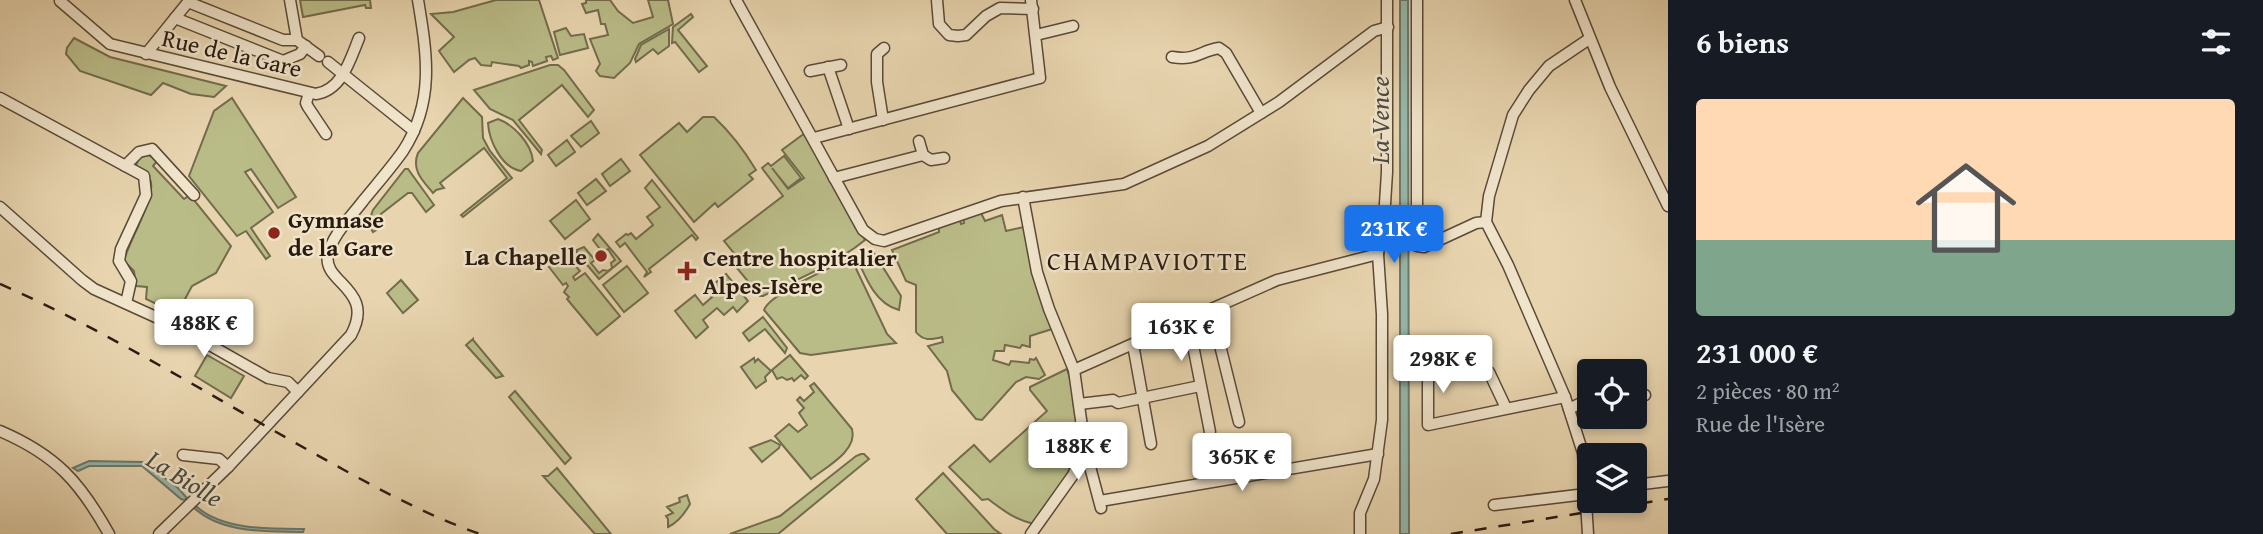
<!DOCTYPE html>
<html lang="fr">
<meta charset="utf-8">
<style>
:root{--surface:#171b24;--page:#242831;--text:#f1f3f6;--muted:#9ea1a6;--accent:#1a73e8}
body{margin:0;font-family:"Gentium Book Plus",serif;background:var(--page);color:var(--text);height:100vh;display:flex;flex-direction:column;font-size:26px;white-space:nowrap}
*{box-sizing:border-box;margin:0}
p{font-size:23px;color:var(--muted)}
.icon{flex:none;width:38px;height:38px;fill:none;stroke:currentColor;stroke-width:2;stroke-linecap:round;stroke-linejoin:round}
.map{position:relative;flex:1;overflow:hidden}
.drawer{display:flex;flex-direction:column;background:var(--surface);width:595px}
.drawer>*{flex:none}
.buttons{position:absolute;left:1577px;top:359px;display:grid;gap:14px}
.buttons a{display:grid;place-items:center;width:70px;height:70px;border-radius:7px;background:var(--surface);box-shadow:0 4px 10px #0003;font-size:35px}
.price{position:absolute;translate:-50% -60px;padding:0 16px;border-radius:7px;background:#fff;color:#222;font-size:23px;line-height:46px;filter:drop-shadow(0 2px 4px #0008)}
.price::after{content:'';position:absolute;left:50%;top:42px;width:21px;height:16px;margin-left:-10px;background:inherit;clip-path:polygon(0 0,100% 0,50% 100%)}
.price.selected{background:var(--accent);color:#fff}
ul{padding:0;list-style:none}
li{display:grid;align-content:center;gap:14px;height:371px;padding:0 28px}
li span{display:grid;place-items:center;height:217px;border-radius:7px;color:#555}
li>.icon{margin-inline-start:auto}
span .icon{width:126px;height:126px;fill:#fffc;stroke-width:1}
li b{font-size:30px}
h2{display:flex;justify-content:space-between;align-items:center;height:84px;padding:0 28px;font-size:30px}
main{display:flex;flex:1;min-height:0}
.map>svg:first-child{display:block}
.green{fill:#babc88;stroke:#726c4c;stroke-width:2}
.water{fill:#97b9ac;stroke:#6b7a6e;stroke-width:2}
.lines{fill:none;stroke-linecap:round;stroke-linejoin:round}
.minor-casing{stroke:#5a4a38;stroke-width:13}
.minor{stroke:#f0e4cb;stroke-width:10}
.rail{stroke:#2a1b11;stroke-width:2.5;stroke-dasharray:12 12;stroke-linecap:butt}
.poi-dot{fill:#8f2418;stroke:#f0e4cb;stroke-width:2.5}
.labels{text-anchor:middle;dominant-baseline:central;stroke-width:5;stroke-linejoin:round;paint-order:stroke}
.street-label{font-size:24px;fill:#2a1b11;stroke:#f0e4cb}
.poi-label{font-size:24px;font-weight:bold;fill:#2a1b11;stroke:#f0e4cb;text-anchor:start}
.water-label{font-size:26px;font-style:italic;fill:#4b4a40;stroke:#f0e4cb}
.neighbourhood-label{font-size:26px;letter-spacing:2px;fill:#2a1b11;stroke:#f0e4cb}
</style>
<main>
<div class="map">
<svg width="1668" height="534" viewBox="0 0 1668 534">
<rect width="100%" height="100%" fill="#e8d5af"/>
<filter id="stains"><feTurbulence type="fractalNoise" baseFrequency=".00286" numOctaves="4"/><feColorMatrix values="0 0 0 0 .2 0 0 0 0 .09 0 0 0 0 .02 0 0 0 .5 -.17"/></filter>
<radialGradient id="worn" r=".72"><stop offset=".6" stop-color="#630" stop-opacity="0"/><stop offset="1" stop-color="#630" stop-opacity=".3"/></radialGradient>
<g class="green">
<path d="M300,0h70l1,8h-5l-1,-3 -62,12z"/>
<path d="M496,0h43l19,58 -5,2 -2,-4 -5,1 1,4 -14,5 -1,-4 -3,-1v4l-8,3 -2,-2 -27,-4 -1,4 -10,-1 -6,-7 -6,2 -15,12 -15,-21 15,-14 -23,-23 22,-2z"/>
<path d="M586,0h24l8,11 15,12 20,-6 -5,-17h20l5,24 -34,20 -9,19 -16,15 -14,-2 -4,-5 4,-7 -10,-25 18,-4 -3,-11h-4l-3,-14 -12,3 -4,-9 4,-1z"/>
<path d="M691,14l2,3 -15,13 29,36 -8,6 -24,-30 -3,1 1,-16z"/>
<path d="M566,28l5,8 13,-2 4,14 -28,7 -6,-23z"/>
<path d="M669,29v17l-11,8 -5,-5 -17,13 -1,-3 6,-14z"/>
<path d="M74,38l36,19 116,29 -12,11 -23,-3 -28,-11 -12,12 -71,-24 -14,-17 1,-6z"/>
<path d="M550,65h8l6,5 30,40 -6,7 -26,-32 -43,35 23,30 -1,4 -28,-34 -23,-11 -16,-19z"/>
<path d="M232,98l64,99 -18,11 -27,-39 -6,3 28,40 -22,16 19,28 -4,3 -20,-28 -9,5 -48,-60 25,-65z"/>
<path d="M463,98l19,19 1,21 7,13 22,27 -49,39 -2,-2 46,-37 -23,-30 -44,35 4,5 -8,2 -3,3c-10,-12 -22,-23 -15,-40z"/>
<path d="M703,117h11c17,16 30,33 42,53l-7,5 4,4 -35,28 -3,-4 -21,19 -54,-67 39,-32 8,9z"/>
<path d="M498,119c16,6 33,24 35,42l-12,10c-19,-3 -32,-30 -33,-48z"/>
<path d="M591,121l8,12 -18,14 -10,-11z"/>
<path d="M805,133l60,107c-29,24 -68,39 -102,56h-3l-28,-34 5,-5 -13,-16 59,-45 -21,-28 6,-5 3,3 13,-10 17,22 -13,10 -16,-20 16,21 16,-11 -22,-28z"/>
<path d="M567,140l8,12 -19,14 -8,-11z"/>
<path d="M147,154l11,6 -5,6 31,33 6,-4 41,51 -15,27 -24,13 -15,28 -31,-15 1,-12 -11,-1 -2,-15 -10,-10c4,-19 36,-70 25,-83 -3,-4 -10,-7 -14,-10l4,-10z"/>
<path d="M621,159l9,12 -20,15 -8,-12z"/>
<path d="M405,169h3l26,36 -8,7 -14,-19h-4l-27,21 -2,4 5,7 -11,7 -5,-8 5,-14z"/>
<path d="M596,179l10,12 -19,14 -9,-12z"/>
<path d="M652,180l46,58 -2,2 -4,-5 -43,34 2,3 -7,5 3,-5 -22,-29 -5,4 -4,-5 10,-8 2,1 3,-2 5,6 17,-14 -6,-8 13,-10 -15,-19z"/>
<path d="M576,200l14,19 -25,20 -15,-18z"/>
<path d="M980,211l5,10 17,-6 4,16 22,-5 15,80 9,23 -22,7v11l-8,-2 -2,3 -15,-3 -1,6h-9l-2,9 16,5 2,-4 18,2 1,-4 4,1 2,-2 9,17 -6,4 -13,-2 -10,5 -34,38 -6,-1 -24,-29 -5,-19 -19,-25 15,-4 -1,-5c-11,3 -19,4 -26,-5v-47l-10,-4 -14,-31 47,-18v-7l20,-7 2,6 3,-1 -1,-6z"/>
<path d="M598,234l23,27 -22,18 -22,-26v-3l7,-3 11,13 -4,3 8,10 4,-3 5,1 4,-3 -1,-5 4,-3 -7,-11 -5,4 -10,-13z"/>
<path d="M874,253l27,43 -2,14c-23,-6 -33,-31 -42,-52z"/>
<path d="M565,254l15,17 -7,6 2,3 10,-7 35,43 -23,19 -30,-36 2,-2 -5,-5 4,-6 -2,-3 -3,2 -14,-18z"/>
<path d="M851,258l36,76 9,9 -85,12 -11,-2 -36,-43c5,-16 70,-44 87,-52z"/>
<path d="M627,266l21,27 -24,19 -21,-27z"/>
<path d="M726,274l22,27 -11,11 -4,-5 -9,8 -7,-7 -14,12 5,7 -12,11 -21,-27 20,-16 8,10 9,-8 -5,-7z"/>
<path d="M401,280l17,20 -15,13 -16,-20z"/>
<path d="M763,317l24,31 -2,5 -20,-24 -16,12 -6,-8z"/>
<path d="M473,339v1l30,36 -7,2 -30,-33z"/>
<path d="M207,355l37,21 -13,22 -36,-22z"/>
<path d="M790,355l18,21 -3,3 -4,-4 -7,6 -2,-3 -5,2 -5,-3 -5,2 -5,-9z"/>
<path d="M754,358l1,4 3,-3 13,12 -6,6 1,4 -10,7 -15,-21z"/>
<path d="M1067,369l5,16 9,61 -9,25 -38,53c-19,-4 -31,-14 -46,-25l-6,1 -33,-33 25,-22 16,17 57,-51 -17,-21v-3z"/>
<path d="M814,383l38,46c6,22 -26,38 -41,50l-36,-43 14,-12 9,8 9,-7 -8,-12 5,-5 -7,-8 3,-3 4,4 10,-9 -4,-6z"/>
<path d="M515,391l56,67 -6,6 -56,-67z"/>
<path d="M771,440l9,5 -1,3 -17,14 -12,-14z"/>
<path d="M861,454h3l5,5 -91,75h-48l50,-18 76,-60z"/>
<path d="M557,468l54,66h-16l-52,-58h5z"/>
<path d="M943,473l51,56 7,5h-54l-31,-35z"/>
<path d="M687,495l3,9c-5,9 -13,19 -22,23v-8l-2,-3 7,-3 -6,-6 13,-5 -1,-4z"/>
</g>
<g class="water">
<path d="M1400,0h8v14l1,520h-9z"/>
<path d="M89,461l54,1 35,26 9,10 -3,2 -3,-1 -39,-33h-53l-11,5 -5,-3z"/>
<path d="M196,506c25,24 75,23 108,23l-1,3c-37,-1 -80,2 -109,-24z"/>
</g>
<g class="lines">
<defs>
<g id="minor">
<path d="M290,0l7,40 22,16"/>
<path d="M736,0l127,230 12,9 9,2 117,-40 123,-17 84,-38 71,-44 95,-71 14,-4"/>
<path d="M937,0l2,24 10,11 9,1 8,-1 20,-19 14,-8 33,1"/>
<path d="M1417,0v246l7,1 52,-24 10,-1"/>
<path d="M1575,0l35,87 58,119"/>
<path d="M60,1l50,43 206,50c26,-4 34,-34 43,-56"/>
<path d="M175,18l108,43 17,-7 6,-8"/>
<path d="M1036,35l37,-9"/>
<path d="M146,54l42,-52 95,38h14"/>
<path d="M1172,57c24,4 28,-6 47,-9l7,5 35,60"/>
<path d="M328,62l86,69"/>
<path d="M828,67l21,62"/>
<path d="M810,71l31,-6"/>
<path d="M309,93l-3,10 2,4 18,27"/>
<path d="M0,98l144,78 2,19 -25,54 -2,12 12,20 -5,22"/>
<path d="M883,120l-6,-38v-28l7,-6"/>
<path d="M814,138l226,-60 -9,-78"/>
<path d="M919,141l4,14"/>
<path d="M125,166l14,-14 13,-3 42,46"/>
<path d="M834,178l89,-23 8,5 13,-2"/>
<path d="M1023,197l14,75 12,37 25,61 11,78 -12,27 -42,59"/>
<path d="M0,207l82,73 12,9 86,39 88,50 20,4 10,10"/>
<path d="M1211,309l28,113"/>
<path d="M1208,324l-18,6 20,102"/>
<path d="M1134,350l17,94"/>
<path d="M1428,365v60l137,-28"/>
<path d="M1074,370l203,-90 101,-26"/>
<path d="M1489,372l17,36"/>
<path d="M1634,396l11,-1"/>
<path d="M1079,404l34,-4 5,3 82,-17"/>
<path d="M1569,409l20,-10"/>
<path d="M0,431c56,24 80,51 109,103"/>
<path d="M1085,448l16,60"/>
<path d="M183,455l36,4 9,8"/>
<path d="M1634,485l34,-4"/>
<path d="M1100,501l278,-47"/>
<path d="M1494,505l92,-11"/>
<path d="M159,534l69,-67 123,-132c25,-46 -29,-52 -23,-80 4,-20 23,-38 35,-54 13,-16 28,-33 40,-50 32,-49 24,-97 15,-151"/>
<path d="M1360,534v-21l14,-34 8,-59v-106l-4,-60 7,-50 2,-32v-172"/>
<path d="M1588,534l-5,-81 -18,-56 -57,-132 -22,-43 3,-26 24,-81 16,-25 20,-24 40,-27"/>
</g>
</defs>
<use href="#minor" class="minor-casing"/>
<use href="#minor" class="minor"/>
<g class="rail">
<path d="M0,284c107,47 206,109 308,166 56,31 112,63 172,84"/>
<path d="M1451,534l217,-35"/>
</g>
</g>
<g class="poi-dot">
<circle cx="274" cy="233" r="7"/>
<circle cx="601" cy="256" r="7"/>
<path d="M683.5 260.5h7v7h7v7h-7v7h-7v-7h-7v-7h7z"/>
</g>
<g class="labels">
<g class="street-label">
<text transform="translate(232 53) rotate(13)">Rue de la Gare</text>
</g>
<g class="poi-label">
<text x="288" y="219">Gymnase<tspan x="288" dy="28">de la Gare</tspan></text>
<text x="587" y="256" text-anchor="end">La Chapelle</text>
<text x="703" y="257">Centre hospitalier<tspan x="703" dy="28">Alpes-Isère</tspan></text>
</g>
<g class="water-label">
<text transform="translate(1379 120) rotate(-90)">La Vence</text>
<text transform="translate(185 478) rotate(32)">La Biolle</text>
</g>
<g class="neighbourhood-label">
<text x="1148" y="260">CHAMPAVIOTTE</text>
</g>
</g>
<rect width="100%" height="100%" filter="url(#stains)"/>
<rect width="100%" height="100%" fill="url(#worn)"/>
</svg>
<div class="buttons">
<a><svg class="icon" aria-label="locate" viewBox="0 0 24 24"><circle cx="12" cy="12" r="6"/><path d="M12 2v4M12 18v4M2 12h4M18 12h4"/></svg></a>
<a><svg class="icon" aria-label="layers" viewBox="0 0 24 24"><path d="M12 4l9 5-9 5-9-5zM3 14l9 5 9-5"/></svg></a>
</div>
<b class="price selected" style="left:1394px;top:265px">231K €</b>
<b class="price" style="left:204px;top:359px">488K €</b>
<b class="price" style="left:1181px;top:363px">163K €</b>
<b class="price" style="left:1443px;top:395px">298K €</b>
<b class="price" style="left:1078px;top:482px">188K €</b>
<b class="price" style="left:1242px;top:493px">365K €</b>
</div>
<section class="drawer">
<h2>6 biens<svg class="icon" aria-label="filters" viewBox="0 0 24 24"><path d="M4 7h16M4 17h16"/><circle cx="9" cy="7" r="2"/><circle cx="15" cy="17" r="2"/></svg></h2>
<ul>
<li><span style="background:linear-gradient(#ffd9b3 65%,#7fa58c 0)"><svg class="icon" aria-label="home" viewBox="0 0 24 24"><path d="M3 11l9-7 9 7M6 9v11h12V9"/></svg></span><div><b>231 000 €</b><p>2 pièces · 80 m²</p><p>Rue de l'Isère</p></div></li>
</ul>
</section>
</main>
